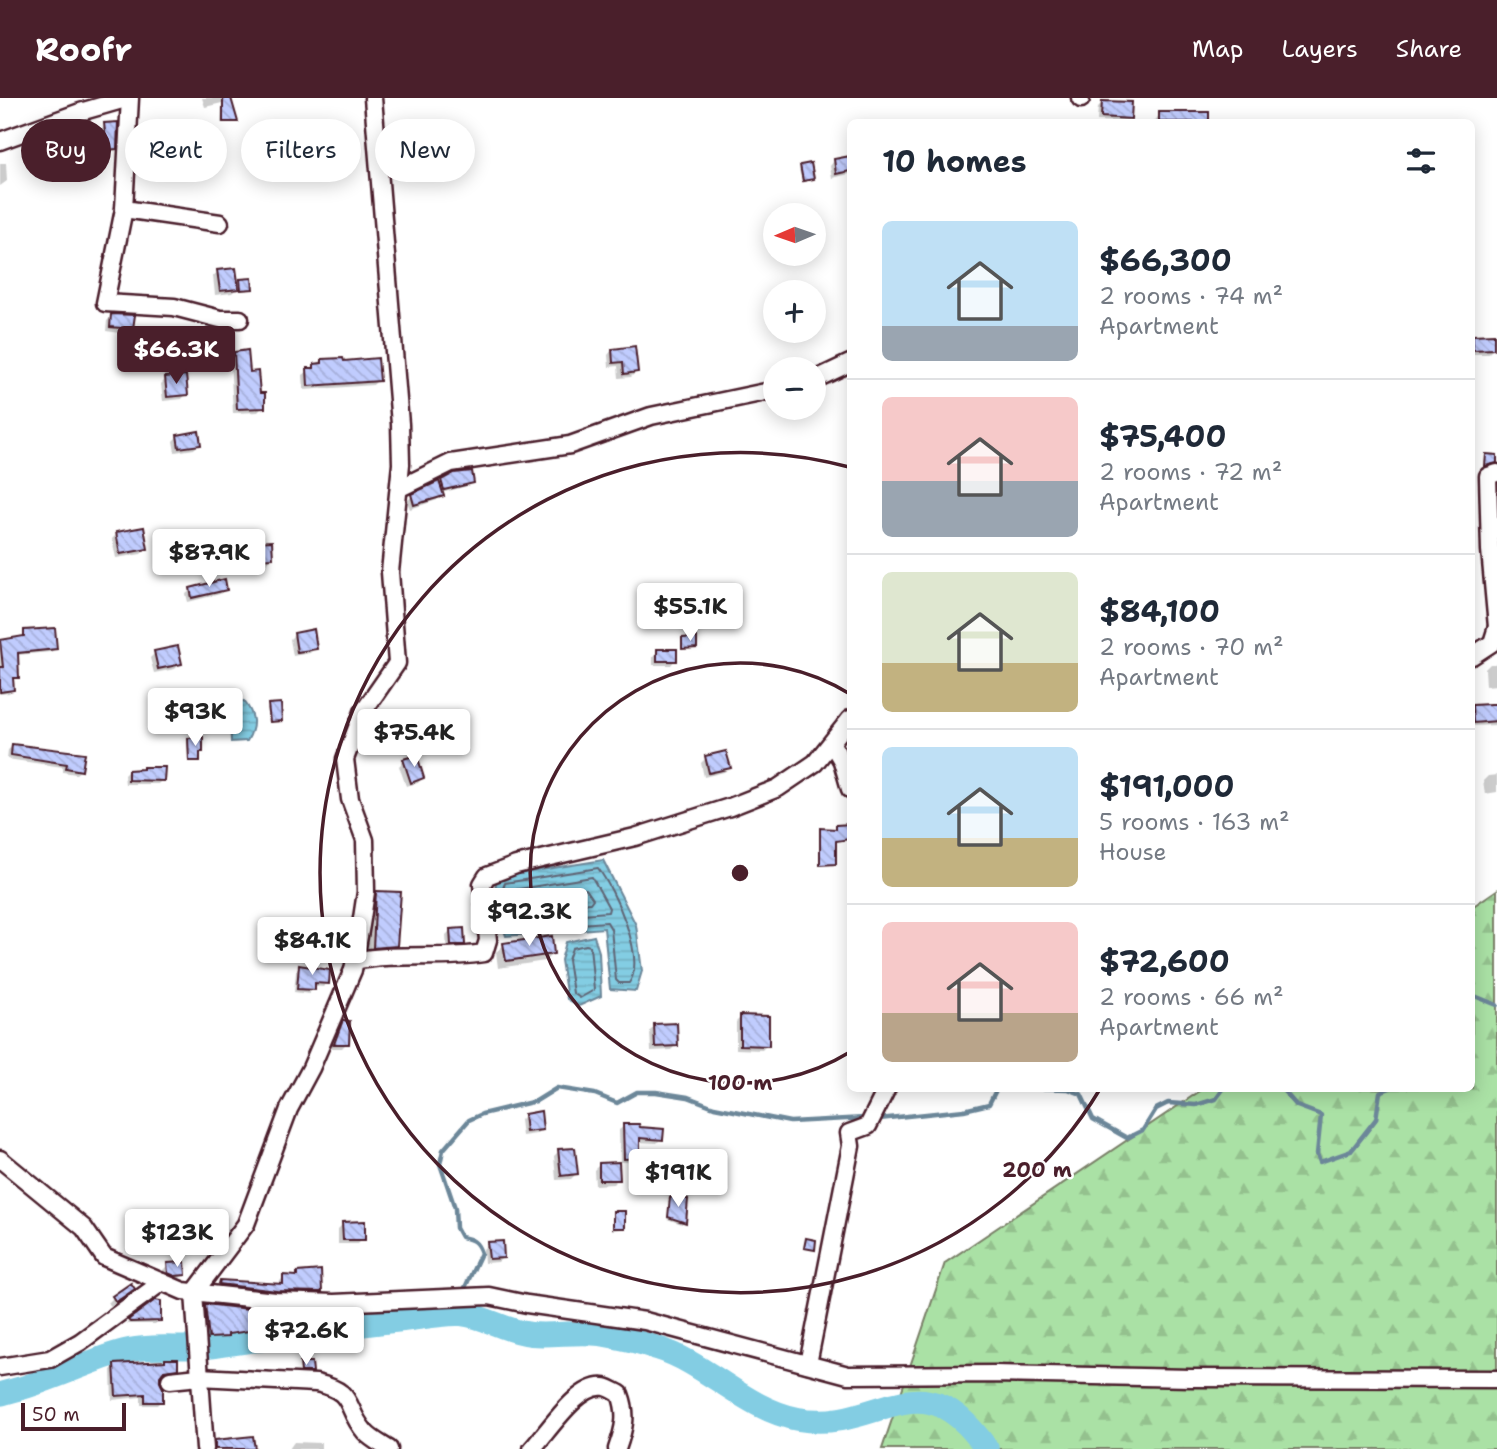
<!DOCTYPE html>
<meta charset="utf-8">
<style>
:root{--surface:#fff;--page:#f2f2f3;--text:#1f2937;--muted:#747a83;--line:#e0e1e3;--accent:#4a1f2b}
body{margin:0;font-family:"Shantell Sans",sans-serif;background:var(--page);color:var(--text);height:100vh;display:flex;flex-direction:column;font-size:26px;white-space:nowrap}
*{box-sizing:border-box;margin:0}
p{font-size:23px;color:var(--muted)}
.icon{flex:none;width:38px;height:38px;fill:none;stroke:currentColor;stroke-width:2;stroke-linecap:round;stroke-linejoin:round}
.map{position:relative;flex:1;overflow:hidden}
.drawer{position:absolute;left:847px;top:21px;width:628px;height:973px;display:flex;flex-direction:column;background:var(--surface);border-radius:10px;box-shadow:0 4px 18px #0003}
.drawer>*{flex:none}
.hud{position:absolute;left:21px;top:21px;width:665px;height:63px;display:flex;gap:14px}
.needle{width:46px;rotate:268deg}
.fabs{position:absolute;left:763px;top:105px;display:grid;gap:14px}
.fabs a{display:grid;place-items:center;width:63px;height:63px;border-radius:50%;background:var(--surface);box-shadow:0 4px 18px #0003;font-size:35px}
.scale{position:absolute;left:21px;bottom:18px;width:105px;box-sizing:border-box;padding-left:7px;border:4px solid #4a1f2b;border-top:0;font-size:19px;line-height:24px;white-space:nowrap;color:#4a1f2b;-webkit-text-stroke:5px #fff;paint-order:stroke}
.price{position:absolute;translate:-50% -60px;padding:0 16px;border-radius:7px;background:#fff;color:#222;font-size:23px;line-height:46px;filter:drop-shadow(0 2px 4px #0008)}
.price::after{content:'';position:absolute;left:50%;top:42px;width:21px;height:16px;margin-left:-10px;background:inherit;clip-path:polygon(0 0,100% 0,50% 100%)}
.price.on{background:var(--accent);color:#fff}
ul{padding:0;list-style:none}
li{display:flex;align-items:center;gap:21px;height:175px;padding:0 35px}
li+li{border-top:2px solid var(--line)}
li span{display:grid;place-items:center;flex:none;width:196px;height:140px;border-radius:10px;color:#555}
li>.icon{margin-inline-start:auto}
span .icon{width:84px;height:84px;fill:#fffc;stroke-width:1}
li b{font-size:30px}
h2{display:flex;justify-content:space-between;align-items:center;height:84px;padding:0 35px;font-size:30px}
.chip{padding:0 24px;border-radius:32px;background:var(--surface);box-shadow:0 4px 18px #0003;font-size:24px;line-height:63px}
.chip.on{background:var(--accent);color:#fff}
header{display:flex;align-items:center;gap:42px;box-sizing:border-box;height:98px;padding:0 35px;background:var(--accent);color:#fff}
header strong{font-size:33px}
nav{display:flex;gap:38px;margin-inline-start:auto;font-size:24px}
.map>svg:first-child{display:block}
.forest{fill:url(#forest-firs);stroke:#7a8068;stroke-width:2}
.water{fill:url(#water-rules);stroke:#6c8799;stroke-width:2}
.shadow{fill:#0003}
.lines{fill:none;stroke-linecap:round;stroke-linejoin:round}
.shore{stroke:#616575;stroke-width:2}
.stream{stroke:#6c8799;stroke-width:4.5}
.river{stroke:#83cde3;stroke-width:24}
.building{fill:url(#building-back-hatch);stroke:#4a1f2b;stroke-width:2}
.minor-casing{stroke:#4a1f2b;stroke-width:21}
.minor{stroke:#fff;stroke-width:16}
.ring{fill:none;stroke:#4a1f2b;stroke-width:3.5}
.centre{fill:#4a1f2b;stroke:#fff;stroke-width:3.5}
.ring-label{font-size:21px;text-anchor:middle;font-weight:bold;fill:#4a1f2b;stroke:#fff;stroke-width:5;stroke-linejoin:round;paint-order:stroke}
</style>
<header>
<strong>Roofr</strong>
<nav><a>Map</a><a>Layers</a><a>Share</a></nav>
</header>
<div class="map">
<svg width="1497" height="1351" viewBox="0 0 1497 1351">
<defs>
<pattern id="forest-firs" width="22" height="20" patternUnits="userSpaceOnUse" patternTransform="scale(1.75)"><rect width="22" height="20" fill="#aae1a5"/><path d="M5 1l3.5 6h-7zM16 11l3.5 6h-7z" fill="#94c18e"/></pattern>
<pattern id="water-rules" width="6" height="5" patternUnits="userSpaceOnUse" patternTransform="scale(1.75)"><rect width="6" height="5" fill="#83cde3"/><path d="M0 2.5h6" fill="none" stroke="#73b0c3"/></pattern>
<pattern id="building-back-hatch" width="6" height="6" patternUnits="userSpaceOnUse" patternTransform="scale(1.75)"><rect width="6" height="6" fill="#c0ccfe"/><path d="M-1 5l2 2M0 0l6 6M5-1l2 2" fill="none" stroke="#a6afda"/></pattern>
</defs>
<rect width="100%" height="100%" fill="#fff"/>
<filter id="ink" filterUnits="userSpaceOnUse"><feTurbulence type="fractalNoise" baseFrequency=".0143" numOctaves="2"/><feDisplacementMap in="SourceGraphic" scale="14" xChannelSelector="R" yChannelSelector="G"/><feConvolveMatrix kernelMatrix="1 2 1 2 8 2 1 2 1" color-interpolation-filters="sRGB"/></filter>
<g filter="url(#ink)">
<path class="forest" d="M1497,792v559h-615l63,-186 258,-174 269,-1v-181z"/>
<g class="water">
<path d="M244,603c11,14 12,25 3,40l-16,1 -1,-25 2,-15z"/>
<path d="M603,762l33,65 6,46 -6,20 -26,-2 -6,-61 -98,8 -11,-33 1,-26z"/>
<path d="M594,838l5,16 2,44 -22,10 -12,-7 -6,-39 5,-18z"/>
</g>
<g class="shadow">
<path d="M202,0h27l7,23 -15,2 1,-20 -17,4z"/>
<path d="M1103,4l27,16 -5,4 -28,-1 1,-14z"/>
<path d="M1207,15v9h-53l6,-8z"/>
<path d="M105,27l10,23 -4,4 -7,1 -3,-24z"/>
<path d="M850,60v16l-18,4 -2,-12 4,-5z"/>
<path d="M0,65h6l1,18 -7,5z"/>
<path d="M801,69l11,11 -2,2 -8,2 -3,-13z"/>
<path d="M218,174l18,13 5,-4 10,8 -11,2 -1,-5 -7,7 -17,2 -2,-19z"/>
<path d="M112,218l20,13 -5,5 -21,-3 1,-10z"/>
<path d="M213,237l14,14 -5,5 -14,1v-15z"/>
<path d="M1473,238l20,13 -5,5h-16z"/>
<path d="M612,252l24,22 -5,5 -12,1 -1,-12 -9,1 -1,-12z"/>
<path d="M235,255l14,21 14,33 -5,5 -25,1 -3,-55z"/>
<path d="M322,262l20,3 36,17 -5,5 -69,5 -1,-15z"/>
<path d="M166,281l20,15 -4,5 -19,2 -2,-17z"/>
<path d="M178,338l21,8 -5,5 -19,3 -2,-11z"/>
<path d="M442,383l30,1 -5,4 -26,7 -4,7 -27,9 -3,-8 5,-5z"/>
<path d="M117,436l29,15 -5,5 -25,4 -4,-19z"/>
<path d="M253,446l18,14 -4,5h-19v-14z"/>
<path d="M225,491l-5,5 -32,8 -2,-8 5,-4z"/>
<path d="M25,534l30,17 -4,3 -35,3 1,22 -6,4 1,9 -3,3 -9,1v-52l21,-3z"/>
<path d="M295,536l20,14 -5,5 -17,3 -3,-17z"/>
<path d="M658,553l17,9 -4,5h-18v-9z"/>
<path d="M155,555l25,11 -5,5 -21,4 -4,-15z"/>
<path d="M1490,566h7v21l-11,1 -1,-17z"/>
<path d="M269,608l11,14 -2,2 -9,1 -2,-15z"/>
<path d="M1497,608v19l-25,1v-19z"/>
<path d="M189,642l13,11 -5,11h-9l-1,-20z"/>
<path d="M13,648l70,8 -2,16 -5,4 -13,-2v-5l-56,-8 1,-9z"/>
<path d="M706,660l23,9 -5,5 -20,5 -3,-14z"/>
<path d="M404,663l18,17 -4,5 -12,3 -7,-20z"/>
<path d="M128,673h13l21,9 -4,4h-33l-1,-9z"/>
<path d="M1497,677v17l-12,2 -2,-13 5,-5z"/>
<path d="M850,727v13l-16,4v21l-15,3v-34z"/>
<path d="M377,795l19,52 -8,8 -22,2 3,-54z"/>
<path d="M451,832l12,14 -5,5 -11,1 -1,-15z"/>
<path d="M504,847l49,8 -8,8 -47,7 -2,-16z"/>
<path d="M300,869l27,16 -4,4 -10,-1 -4,8 -15,-2 2,-21z"/>
<path d="M741,919l26,28 -5,5 -26,-1v-27z"/>
<path d="M344,924l3,21 -5,5h-12l8,-21z"/>
<path d="M655,928l21,19 -5,5 -20,1 -1,-20z"/>
<path d="M525,1017l16,14 -5,5 -14,2 -2,-16z"/>
<path d="M624,1028l14,2 23,11 -4,4 -19,-1 1,15 -5,5h-14l-1,-32z"/>
<path d="M559,1053l17,23 -5,5 -15,1 -2,-24z"/>
<path d="M599,1067l19,14 -5,5 -18,1 -1,-15z"/>
<path d="M661,1077l11,11 -2,2h-11z"/>
<path d="M671,1101l15,2 -4,23 -15,-5z"/>
<path d="M613,1115l11,15 -2,1 -10,1z"/>
<path d="M343,1126l20,15 -5,5h-20v-15z"/>
<path d="M488,1146l15,13 -5,5 -14,1 -1,-14z"/>
<path d="M168,1167l16,9 -5,5 -10,1 -6,-2v-8z"/>
<path d="M297,1176l23,17 -4,4 -44,-1 -56,-6 4,-6 60,4v-5l4,-4h10z"/>
<path d="M128,1196l-17,12 -3,-3 5,-5z"/>
<path d="M206,1208l121,13 -3,4 -30,3 -3,6 -46,1 -19,3 -4,4 -16,1 -3,-32z"/>
<path d="M159,1222l-4,4h-29l3,-3z"/>
<path d="M115,1268l61,2 -4,4 -13,4 2,25 -4,4h-16v-8l-29,3 -1,-30z"/>
<path d="M294,1344l27,1v6h-32z"/>
</g>
<g class="lines">
<g class="shore">
<path d="M598,770c16,22 49,90 31,115h-10l-3,-3 -5,-51 -4,-7 -95,7c-8,-12 -13,-33 -7,-46z"/>
<path d="M592,779l17,31 -1,4 -88,7 -4,-1 -5,-17 2,-11z"/>
<path d="M586,791l7,10 -3,4 -63,5 -4,-5 2,-5z"/>
<path d="M586,847l4,1 4,44 -14,8 -7,-5 -5,-33 4,-12z"/>
</g>
<g class="stream">
<path d="M1472,897l25,10"/>
<path d="M1031,990l37,1 13,5 12,25 34,19 16,-8 13,-21 12,-6 28,2 20,-6 8,-11"/>
<path d="M1281,990l16,18 24,9 -4,39 3,8 31,-11 25,-32 4,-27 10,-4"/>
<path d="M879,1021l85,-9 25,-6 8,-16"/>
<path d="M463,1194l18,-39c-4,-12 -9,-14 -20,-16l-5,-9 -1,-20 -15,-44 3,-14 26,-30 13,-6 54,-13 21,-13 38,6 22,9 20,-11h19l32,5 26,10 76,15 75,-4"/>
<path d="M458,1216l3,-13"/>
</g>
<path class="river" d="M0,1296c15,-4 31,-8 45,-14 27,-9 52,-22 80,-29 28,-7 60,-1 89,-5 63,-8 126,-20 189,-26 18,-2 39,-7 58,-6 25,2 45,18 70,20 23,2 46,-3 69,0 18,3 39,8 57,14 50,15 88,61 141,71 83,15 121,-67 189,30"/>
</g>
<g class="building">
<path d="M223,0h8l7,24h-15z"/>
<path d="M1102,3l30,1 -1,17 -30,-2z"/>
<rect x="1159" y="14" width="50" height="10"/>
<path d="M118,24l-1,27 -10,1 -3,-27z"/>
<path d="M850,58v15l-14,3 -2,-15z"/>
<path d="M811,65l3,16 -11,2 -3,-16z"/>
<path d="M236,170l3,21 -19,2 -3,-21z"/>
<path d="M252,180l1,11 -12,1 -1,-11z"/>
<path d="M111,216l24,1 -2,14 -23,-2z"/>
<path d="M228,235l1,17 -16,1 -1,-17z"/>
<path d="M1494,236v15l-21,1v-15z"/>
<path d="M635,248l3,26 -14,2 -1,-12 -10,1 -1,-14z"/>
<path d="M248,252l2,22 8,-1 2,22h5v15l-28,1 -3,-57z"/>
<path d="M343,260l1,3 34,-3 2,23 -72,5 -1,-18h7v-4l8,-1v-4z"/>
<path d="M186,277l2,20 -21,2 -2,-20z"/>
<path d="M199,333l2,14 -22,3 -2,-13z"/>
<path d="M1486,356l11,1v8l-12,3z"/>
<path d="M472,373l2,12 -30,7 -3,-10 13,-7z"/>
<path d="M439,383l5,15 -30,9 -3,-11z"/>
<path d="M144,429l4,22 -28,5 -4,-22z"/>
<path d="M272,443l1,17 -20,1 -1,-17z"/>
<path d="M225,481l2,11 -35,8 -2,-10z"/>
<path d="M55,530l2,21 -39,4 1,25h-6l1,12 -14,2v-25h3l-3,-27 24,-4v-6z"/>
<path d="M314,531l3,20 -20,3 -3,-19z"/>
<path d="M697,539v11l-15,1v-11z"/>
<path d="M178,548l4,18 -24,5 -4,-18z"/>
<rect x="657" y="551" width="20" height="12"/>
<path d="M281,605l1,18 -12,1 -2,-18z"/>
<path d="M1491,606h6v17l-24,2 -1,-18z"/>
<path d="M203,639v15h-3v9h-11l-1,-23z"/>
<path d="M12,646l73,9 -3,18 -16,-3 1,-4 -56,-9z"/>
<path d="M726,653l5,17 -22,5 -4,-17z"/>
<path d="M417,657l7,23 -13,5 -8,-24z"/>
<path d="M143,669h22l-1,14 -36,-1v-10l15,-1z"/>
<path d="M850,726v15l-14,2v23l-16,1v-37l16,1v-4z"/>
<path d="M376,793l25,1 -4,54 -24,2z"/>
<path d="M464,830l1,17h-14l-1,-16z"/>
<path d="M552,838l2,18 -48,7 -3,-18z"/>
<path d="M299,867l31,5 -1,14 -14,-1v7l-18,-1z"/>
<path d="M740,917l29,1v30l-29,-1z"/>
<path d="M343,922l7,1 -1,23h-15z"/>
<path d="M677,925l1,23 -23,1 -1,-23z"/>
<path d="M541,1013l2,19 -17,2 -2,-18z"/>
<path d="M623,1026h16l1,3 24,2 -1,11 -23,-2v20l-16,1z"/>
<path d="M575,1050l3,26 -17,2 -3,-27z"/>
<path d="M619,1064l1,18h-21v-17z"/>
<path d="M660,1075l14,1v13l-14,-1z"/>
<path d="M670,1099l18,2 -2,24 -18,-6z"/>
<rect x="613" y="1113" width="12" height="17"/>
<path d="M365,1123v19h-22l-1,-18z"/>
<path d="M806,1140l10,2 -1,10 -11,-2z"/>
<path d="M503,1143l1,17 -15,1 -2,-17z"/>
<path d="M185,1164l1,13 -11,1 -7,-3 -1,-10z"/>
<path d="M321,1172l1,22 -45,-1 -58,-7 1,-4 63,4v-9l14,1v-4z"/>
<path d="M131,1185l4,6 -19,13 -4,-6z"/>
<path d="M155,1202l6,1v20l-31,1 -2,-2z"/>
<path d="M205,1206l71,8 53,1v7l-33,3v6l-47,2 -21,3v3l-19,1z"/>
<path d="M165,1261h13v10l-14,2 -4,5v6l3,6v14h-18v-8l-29,2 -2,-32 51,-3z"/>
<path d="M300,1264h12l1,10h-12z"/>
<path d="M253,1338l2,13h-40v-9z"/>
</g>
<g class="lines">
<defs>
<g id="minor">
<path d="M130,0l-6,111 -19,94 69,4 46,12h20"/>
<path d="M1080,0l1,1"/>
<path d="M0,43l80,-29 49,-14"/>
<path d="M124,111l96,14"/>
<path d="M814,282l36,-17"/>
<path d="M1497,375l-9,3 2,74 7,77"/>
<path d="M400,390l51,-25 119,-18 81,-29 124,-26"/>
<path d="M1472,558l20,-13 5,-16"/>
<path d="M832,646l10,17 8,28"/>
<path d="M355,863c43,-9 86,-1 129,-8l4,-13 -6,-56 5,-8 29,-11 119,-28 95,-30 48,-19 37,-25 35,-44"/>
<path d="M0,1061l84,69 20,29 79,34 93,10 58,2 155,-7 38,8 118,17 203,54 147,-1 196,4 306,1"/>
<path d="M808,1266l43,-218 -2,-13 19,-7 19,-38"/>
<path d="M0,1269l50,-8 30,-17 82,-60"/>
<path d="M170,1282l29,-3 117,6c41,9 27,23 49,49 6,7 16,12 24,17"/>
<path d="M205,1351l-11,-156 52,-69 43,-115 22,-41 42,-98 8,-45 5,-33 -1,-52 -15,-41 -5,-40 18,-47 34,-49 -7,-91 11,-108 -1,-40 -27,-326"/>
<path d="M532,1351c16,-17 47,-67 73,-62 5,1 11,5 15,7 8,21 4,35 -3,55"/>
</g>
</defs>
<use href="#minor" class="minor-casing"/>
<use href="#minor" class="minor"/>
</g>
</g>
<g class="ring">
<path d="M850 954A210 210 0 1 1 850 596"/>
<path d="M1100 991A420 420 0 1 1 849 369"/>
</g>
<circle cx="740" cy="775" r="10" class="centre"/>
<g class="ring-label">
<text x="740" y="992">100 m</text>
<text x="1037" y="1079">200 m</text>
</g>
</svg>
<div class="fabs">
<a><svg class="needle" viewBox="-14 -14 28 28"><path d="M0-13l5 13h-10z" fill="#e53935"/><path d="M0 13l5-13h-10z" fill="#747a83"/></svg></a>
<a>+</a>
<a>−</a>
</div>
<div class="scale">50 m</div>
<b class="price on" style="left:176px;top:288px">$66.3K</b>
<b class="price" style="left:209px;top:491px">$87.9K</b>
<b class="price" style="left:690px;top:545px">$55.1K</b>
<b class="price" style="left:195px;top:650px">$93K</b>
<b class="price" style="left:414px;top:671px">$75.4K</b>
<b class="price" style="left:529px;top:850px">$92.3K</b>
<b class="price" style="left:312px;top:879px">$84.1K</b>
<b class="price" style="left:678px;top:1111px">$191K</b>
<b class="price" style="left:177px;top:1171px">$123K</b>
<b class="price" style="left:306px;top:1269px">$72.6K</b>
<div class="hud">
<a class="chip on">Buy</a>
<a class="chip">Rent</a>
<a class="chip">Filters</a>
<a class="chip">New</a>
</div>
<section class="drawer">
<h2>10 homes<svg class="icon" aria-label="filters" viewBox="0 0 24 24"><path d="M4 7h16M4 17h16"/><circle cx="9" cy="7" r="2"/><circle cx="15" cy="17" r="2"/></svg></h2>
<ul>
<li><span style="background:linear-gradient(#bfe0f5 75%,#9aa5b1 0)"><svg class="icon" aria-label="home" viewBox="0 0 24 24"><path d="M3 11l9-7 9 7M6 9v11h12V9"/></svg></span><div><b>$66,300</b><p>2 rooms · 74 m²</p><p>Apartment</p></div></li>
<li><span style="background:linear-gradient(#f6c9c9 60%,#9aa5b1 0)"><svg class="icon" aria-label="home" viewBox="0 0 24 24"><path d="M3 11l9-7 9 7M6 9v11h12V9"/></svg></span><div><b>$75,400</b><p>2 rooms · 72 m²</p><p>Apartment</p></div></li>
<li><span style="background:linear-gradient(#dfe7d0 65%,#c2b280 0)"><svg class="icon" aria-label="home" viewBox="0 0 24 24"><path d="M3 11l9-7 9 7M6 9v11h12V9"/></svg></span><div><b>$84,100</b><p>2 rooms · 70 m²</p><p>Apartment</p></div></li>
<li><span style="background:linear-gradient(#bfe0f5 65%,#c2b280 0)"><svg class="icon" aria-label="home" viewBox="0 0 24 24"><path d="M3 11l9-7 9 7M6 9v11h12V9"/></svg></span><div><b>$191,000</b><p>5 rooms · 163 m²</p><p>House</p></div></li>
<li><span style="background:linear-gradient(#f6c9c9 65%,#b9a48a 0)"><svg class="icon" aria-label="home" viewBox="0 0 24 24"><path d="M3 11l9-7 9 7M6 9v11h12V9"/></svg></span><div><b>$72,600</b><p>2 rooms · 66 m²</p><p>Apartment</p></div></li>
</ul>
</section>
</div>
